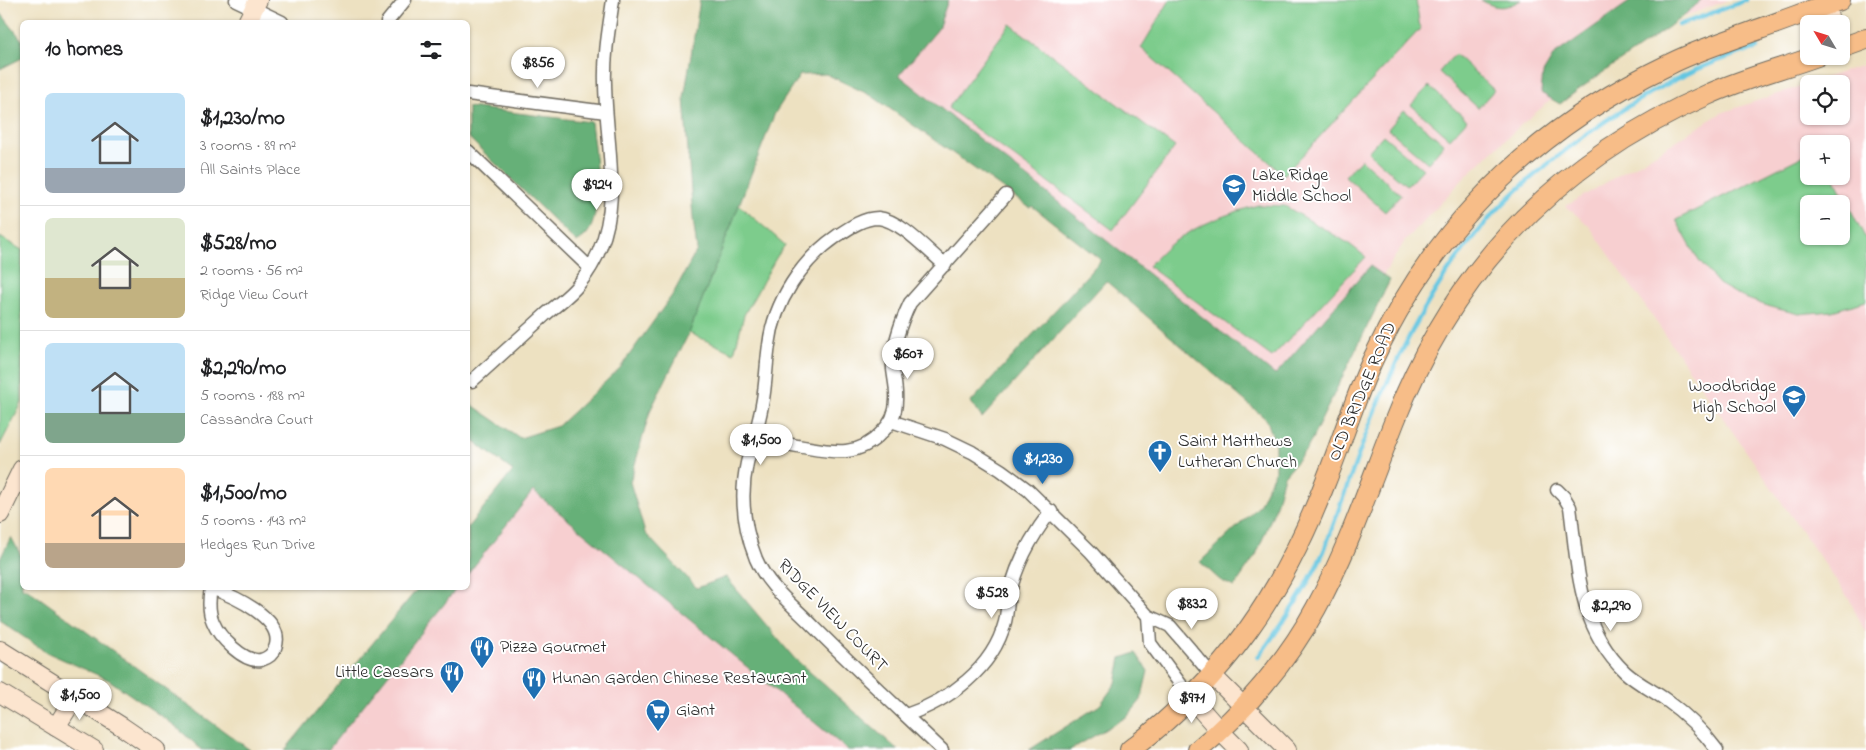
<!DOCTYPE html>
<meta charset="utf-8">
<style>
:root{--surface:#fff;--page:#f2f2f2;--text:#202124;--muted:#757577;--line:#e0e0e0;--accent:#1f6fb2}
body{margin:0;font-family:"Indie Flower",sans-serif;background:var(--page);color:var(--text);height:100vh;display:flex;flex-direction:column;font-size:19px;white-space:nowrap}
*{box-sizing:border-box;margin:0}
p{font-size:16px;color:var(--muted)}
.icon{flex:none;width:28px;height:28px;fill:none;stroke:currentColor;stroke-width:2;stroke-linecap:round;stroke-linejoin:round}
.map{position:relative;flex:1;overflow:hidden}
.panel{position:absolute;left:20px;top:20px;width:450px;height:570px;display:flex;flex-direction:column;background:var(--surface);border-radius:8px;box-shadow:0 1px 4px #0004}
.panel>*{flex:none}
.needle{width:32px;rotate:308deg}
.tools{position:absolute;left:1800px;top:15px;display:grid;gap:10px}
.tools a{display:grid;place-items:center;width:50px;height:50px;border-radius:8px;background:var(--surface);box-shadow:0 1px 4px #0004;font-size:25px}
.price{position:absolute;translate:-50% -42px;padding:0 11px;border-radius:18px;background:#fff;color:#222;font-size:16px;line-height:32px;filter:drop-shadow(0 1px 2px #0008)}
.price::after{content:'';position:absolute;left:50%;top:30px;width:15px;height:11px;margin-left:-8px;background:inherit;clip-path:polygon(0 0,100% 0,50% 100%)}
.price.selected{background:var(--accent);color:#fff}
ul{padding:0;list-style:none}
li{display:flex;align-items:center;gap:15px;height:125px;padding:0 25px}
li+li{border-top:1px solid var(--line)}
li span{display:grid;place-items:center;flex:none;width:140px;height:100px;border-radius:8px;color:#555}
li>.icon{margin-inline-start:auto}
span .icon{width:60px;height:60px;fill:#fffc;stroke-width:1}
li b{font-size:21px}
h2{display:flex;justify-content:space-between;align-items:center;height:60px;padding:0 25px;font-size:21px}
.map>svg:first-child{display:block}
.built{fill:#f7cfd0;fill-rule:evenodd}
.green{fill:#7dcc8c;stroke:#547c5c;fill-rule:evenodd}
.forest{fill:#66b078;stroke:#486e52}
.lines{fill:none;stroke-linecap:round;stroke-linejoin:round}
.stream{stroke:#63c6e1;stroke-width:4.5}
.street-casing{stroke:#6f6b60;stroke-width:15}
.secondary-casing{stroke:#6f6b60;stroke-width:20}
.primary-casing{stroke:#6f6b60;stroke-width:22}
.street{stroke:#fff;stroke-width:12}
.secondary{stroke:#fce5cf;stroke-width:18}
.primary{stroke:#f7bd88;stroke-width:20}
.labels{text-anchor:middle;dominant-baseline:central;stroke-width:4;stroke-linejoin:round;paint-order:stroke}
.poi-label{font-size:18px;fill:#2b2b2b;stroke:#fff;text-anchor:start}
.street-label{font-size:18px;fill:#2b2b2b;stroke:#fff}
</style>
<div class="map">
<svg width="1866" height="750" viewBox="0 0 1866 750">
<rect width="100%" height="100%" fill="#fff"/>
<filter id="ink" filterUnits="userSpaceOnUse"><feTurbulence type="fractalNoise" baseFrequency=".02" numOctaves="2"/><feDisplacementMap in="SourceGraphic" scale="10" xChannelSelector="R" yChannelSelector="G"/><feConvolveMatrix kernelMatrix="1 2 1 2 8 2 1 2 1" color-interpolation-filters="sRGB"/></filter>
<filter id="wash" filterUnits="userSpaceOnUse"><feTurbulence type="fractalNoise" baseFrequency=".0096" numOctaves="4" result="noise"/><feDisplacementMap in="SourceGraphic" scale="20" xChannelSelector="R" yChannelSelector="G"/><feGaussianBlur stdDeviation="1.12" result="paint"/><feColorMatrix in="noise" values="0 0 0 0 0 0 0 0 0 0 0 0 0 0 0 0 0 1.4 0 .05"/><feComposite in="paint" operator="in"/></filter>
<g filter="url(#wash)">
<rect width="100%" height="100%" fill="#ede1c1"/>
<g class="built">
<path d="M928,0h800l-47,18 -90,49 -69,57 -56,52 -61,65 -78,122 -26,51 -269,-208 -2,2 -158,-112z"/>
<path d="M1866,64v570l-17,-35 -259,-372 -24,-21 87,-51 68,-42zM1809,84h32v32h-32zM1809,144h32v32h-32zM1809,204h32v32h-32z"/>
<path d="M533,491l315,259h-520l129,-162h11v-14z"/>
</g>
<g class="green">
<path d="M1170,0h246l4,29 -136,146 -143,-127z"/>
<path d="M1481,0h40c-16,9 -25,9 -40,0z"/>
<path d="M1010,24l165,123 -62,83 -165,-122z"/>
<path d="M1455,54l39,36 -16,18 -39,-36z"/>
<path d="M1429,86l38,34 -17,19 -39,-34z"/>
<path d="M1404,110l40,34 -16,19 -40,-34z"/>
<path d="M1383,135l40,34 -16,17 -39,-34z"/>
<path d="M1809,153v23h24l33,63v62l-34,10 -33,3 -29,-7 -28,-10 -23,-13 -20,-23 -23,-41zM1809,204h32v32h-32z"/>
<path d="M1361,159l40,36 -16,17 -40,-36z"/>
<path d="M739,205l46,40 -9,13 -32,57 -10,38 -45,-20z"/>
<path d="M1258,205l27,1 63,37 18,14 -94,100 -124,-91c8,-8 15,-16 23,-22 27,-20 56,-30 87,-39z"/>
<path d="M0,237l22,13v153l-22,42z"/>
</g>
<g class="forest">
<path d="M700,0h248l-10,29 -39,46 376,300 95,-109 20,14 -83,169 -23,27 -9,33 -19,46 -22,32 -14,-7 -20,-18 59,-56 16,-35v-27l-8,-24 -161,-139 -124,137 -11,-16 130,-142 -69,-54 -2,2 -158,-112 -46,-22 -26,1 -25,38 -86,220 -39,78 -20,71 15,51 52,55 29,-11 68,81 104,92h-50l-315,-259 -65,83v-47l45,-56 -45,-34v-35l52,36 38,-12 62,-58 53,-74 24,-44 -4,-32 -9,-120z"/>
<path d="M1632,0h70c-44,39 -96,67 -142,104l-19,-11 2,-20 11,-18z"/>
<path d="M0,12l22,28v18l-22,11z"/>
<path d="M468,107l123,15c3,28 14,92 -5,113 -3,3 -6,5 -9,8l-109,-106z"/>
<path d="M11,537l11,20v31h4l224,162h-48l-28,-25 -65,-45 -63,-28 -46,-31v-62z"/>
<path d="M418,588h39l-129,162h-43z"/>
<path d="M1136,653l12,18 -7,29 -13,16 -58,34h-41l71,-45 16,-22 5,-25z"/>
</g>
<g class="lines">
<g class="stream">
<path d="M1679,25l68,-25"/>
<path d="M1258,657c26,-35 48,-67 66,-106 42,-116 76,-229 158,-324 29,-35 65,-63 101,-90 53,-39 110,-72 174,-89"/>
</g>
</g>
</g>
<g filter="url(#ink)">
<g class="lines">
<defs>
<g id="street">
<path d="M236,0l46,22"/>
<path d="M387,22l18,-22"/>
<path d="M468,94l138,18"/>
<path d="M468,151l122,117"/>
<path d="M472,381c24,-22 49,-44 73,-66 11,-10 25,-19 34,-31 50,-61 27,-130 26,-201 -1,-28 4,-55 8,-83"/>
<path d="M891,421l54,18 27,13 29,18 27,20 63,62 57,64 22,10 42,49"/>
<path d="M754,439c17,2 33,5 49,8 29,5 55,11 78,-14 10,-9 15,-20 15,-33 1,-10 -2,-21 -3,-31 -1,-23 7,-45 17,-66l96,-108"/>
<path d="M1557,490l7,7 6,10c8,60 8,120 55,165 12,11 27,18 41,28 20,14 36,30 51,50"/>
<path d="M211,588c-2,11 -3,23 2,34 6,15 31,41 48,38 7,-2 12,-6 14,-12 12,-29 -44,-53 -64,-60"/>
<path d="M1148,616l2,27 40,54"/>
<path d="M906,715c42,-14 87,-46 99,-93 2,-8 2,-17 4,-26 7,-32 22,-59 42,-85"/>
<path d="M942,750c-43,-41 -86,-81 -128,-123 -20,-21 -46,-40 -58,-68 -12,-30 -16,-64 -9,-96 5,-20 12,-39 15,-58 4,-20 4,-40 7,-60 5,-43 33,-85 68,-109 12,-8 26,-18 41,-18 22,2 49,32 67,47"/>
</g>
<g id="secondary">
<path d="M1824,0l7,24"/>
<path d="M247,22l11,-22"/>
<path d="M0,514l22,-45"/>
<path d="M0,650l121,76 35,24"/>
<path d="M1212,675l75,75"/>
<path d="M0,693l94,57"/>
<path d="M1190,697l29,33 20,20"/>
<path d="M56,727l19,-30"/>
</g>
<g id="primary">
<path d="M1841,48l25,-9"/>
<path d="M1130,750c95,-72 153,-157 195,-267 17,-42 30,-86 49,-126 62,-133 162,-229 294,-292 27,-14 57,-23 86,-34 29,-10 57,-21 86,-31"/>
<path d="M1198,750c45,-37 90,-90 118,-142 33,-60 54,-125 79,-188 59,-151 164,-260 312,-325 35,-16 74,-26 110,-39"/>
</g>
</defs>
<use href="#street" class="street-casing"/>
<use href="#secondary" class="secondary-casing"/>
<use href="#primary" class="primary-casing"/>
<use href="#street" class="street"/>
<use href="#secondary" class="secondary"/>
<use href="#primary" class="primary"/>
</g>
</g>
<defs>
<symbol id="school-pin" viewBox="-11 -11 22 30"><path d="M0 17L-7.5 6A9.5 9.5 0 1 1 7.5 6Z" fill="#1f6fb2" stroke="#fff"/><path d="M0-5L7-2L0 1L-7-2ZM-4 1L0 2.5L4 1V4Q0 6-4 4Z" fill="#fff"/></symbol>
<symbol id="church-pin" viewBox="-11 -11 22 30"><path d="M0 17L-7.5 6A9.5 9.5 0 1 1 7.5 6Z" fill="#1f6fb2" stroke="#fff"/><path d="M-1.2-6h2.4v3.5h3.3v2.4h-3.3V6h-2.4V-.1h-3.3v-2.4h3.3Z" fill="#fff"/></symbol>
<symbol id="restaurant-pin" viewBox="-11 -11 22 30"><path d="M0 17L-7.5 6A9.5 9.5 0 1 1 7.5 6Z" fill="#1f6fb2" stroke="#fff"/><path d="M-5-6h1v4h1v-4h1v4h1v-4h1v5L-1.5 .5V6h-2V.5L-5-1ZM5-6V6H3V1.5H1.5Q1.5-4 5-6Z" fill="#fff"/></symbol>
<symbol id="supermarket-pin" viewBox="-11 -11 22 30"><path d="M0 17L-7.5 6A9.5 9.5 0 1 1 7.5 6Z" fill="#1f6fb2" stroke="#fff"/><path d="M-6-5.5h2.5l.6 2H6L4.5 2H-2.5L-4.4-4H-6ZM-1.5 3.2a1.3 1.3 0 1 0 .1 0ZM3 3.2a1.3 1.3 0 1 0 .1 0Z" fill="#fff"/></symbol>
</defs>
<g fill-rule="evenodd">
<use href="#school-pin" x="1220" y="172" width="28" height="38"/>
<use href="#school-pin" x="1780" y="383" width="28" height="38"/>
<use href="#church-pin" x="1146" y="438" width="28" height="38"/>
<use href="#restaurant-pin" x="468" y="634" width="28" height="38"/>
<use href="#restaurant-pin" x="438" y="659" width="28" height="38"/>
<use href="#restaurant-pin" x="520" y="665" width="28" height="38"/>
<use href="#supermarket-pin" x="644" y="697" width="28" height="38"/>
</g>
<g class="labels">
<g class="poi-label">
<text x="1252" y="176">Lake Ridge<tspan x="1252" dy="21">Middle School</tspan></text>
<text x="1776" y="387" text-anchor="end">Woodbridge<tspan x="1776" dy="21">High School</tspan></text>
<text x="1178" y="442">Saint Matthews<tspan x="1178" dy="21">Lutheran Church</tspan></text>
<text x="500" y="648">Pizza Gourmet</text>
<text x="434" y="673" text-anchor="end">Little Caesars</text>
<text x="552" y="679">Hunan Garden Chinese Restaurant</text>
<text x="676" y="711">Giant</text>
</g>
<g class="street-label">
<text transform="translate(1363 392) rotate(-67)">OLD BRIDGE ROAD</text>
<text transform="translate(832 616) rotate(46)">RIDGE VIEW COURT</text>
</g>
</g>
</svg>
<div class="tools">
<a><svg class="needle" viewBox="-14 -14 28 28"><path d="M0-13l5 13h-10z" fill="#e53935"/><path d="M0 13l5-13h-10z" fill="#757577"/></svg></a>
<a><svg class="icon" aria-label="locate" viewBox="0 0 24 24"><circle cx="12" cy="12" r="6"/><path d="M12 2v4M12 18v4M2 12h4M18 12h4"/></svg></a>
<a>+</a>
<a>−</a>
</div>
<b class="price" style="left:538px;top:89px">$856</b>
<b class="price" style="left:597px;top:211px">$924</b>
<b class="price" style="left:908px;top:380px">$607</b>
<b class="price" style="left:761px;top:466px">$1,500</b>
<b class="price selected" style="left:1043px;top:485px">$1,230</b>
<b class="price" style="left:992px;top:619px">$528</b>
<b class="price" style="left:1192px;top:630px">$832</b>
<b class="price" style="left:1611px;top:632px">$2,290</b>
<b class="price" style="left:80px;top:721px">$1,500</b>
<b class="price" style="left:1192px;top:724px">$971</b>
<section class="panel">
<h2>10 homes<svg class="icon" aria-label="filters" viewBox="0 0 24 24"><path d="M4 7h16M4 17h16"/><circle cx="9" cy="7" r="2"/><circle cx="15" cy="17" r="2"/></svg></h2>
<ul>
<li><span style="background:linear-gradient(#bfe0f5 75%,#9aa5b1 0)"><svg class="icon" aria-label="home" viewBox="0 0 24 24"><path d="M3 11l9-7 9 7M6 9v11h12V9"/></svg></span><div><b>$1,230/mo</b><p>3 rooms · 89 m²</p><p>All Saints Place</p></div></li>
<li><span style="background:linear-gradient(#dfe7d0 60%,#c2b280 0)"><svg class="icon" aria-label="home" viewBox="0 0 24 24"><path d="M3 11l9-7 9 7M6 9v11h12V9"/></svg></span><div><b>$528/mo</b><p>2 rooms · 56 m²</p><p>Ridge View Court</p></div></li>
<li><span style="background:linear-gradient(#bfe0f5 70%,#7fa58c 0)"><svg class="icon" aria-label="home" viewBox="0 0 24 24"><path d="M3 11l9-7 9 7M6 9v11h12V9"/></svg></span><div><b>$2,290/mo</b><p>5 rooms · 188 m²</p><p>Cassandra Court</p></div></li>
<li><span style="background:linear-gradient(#ffd9b3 75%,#b9a48a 0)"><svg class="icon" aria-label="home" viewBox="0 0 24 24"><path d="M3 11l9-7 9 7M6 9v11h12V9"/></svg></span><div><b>$1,500/mo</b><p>5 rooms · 143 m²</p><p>Hedges Run Drive</p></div></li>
</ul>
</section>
</div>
